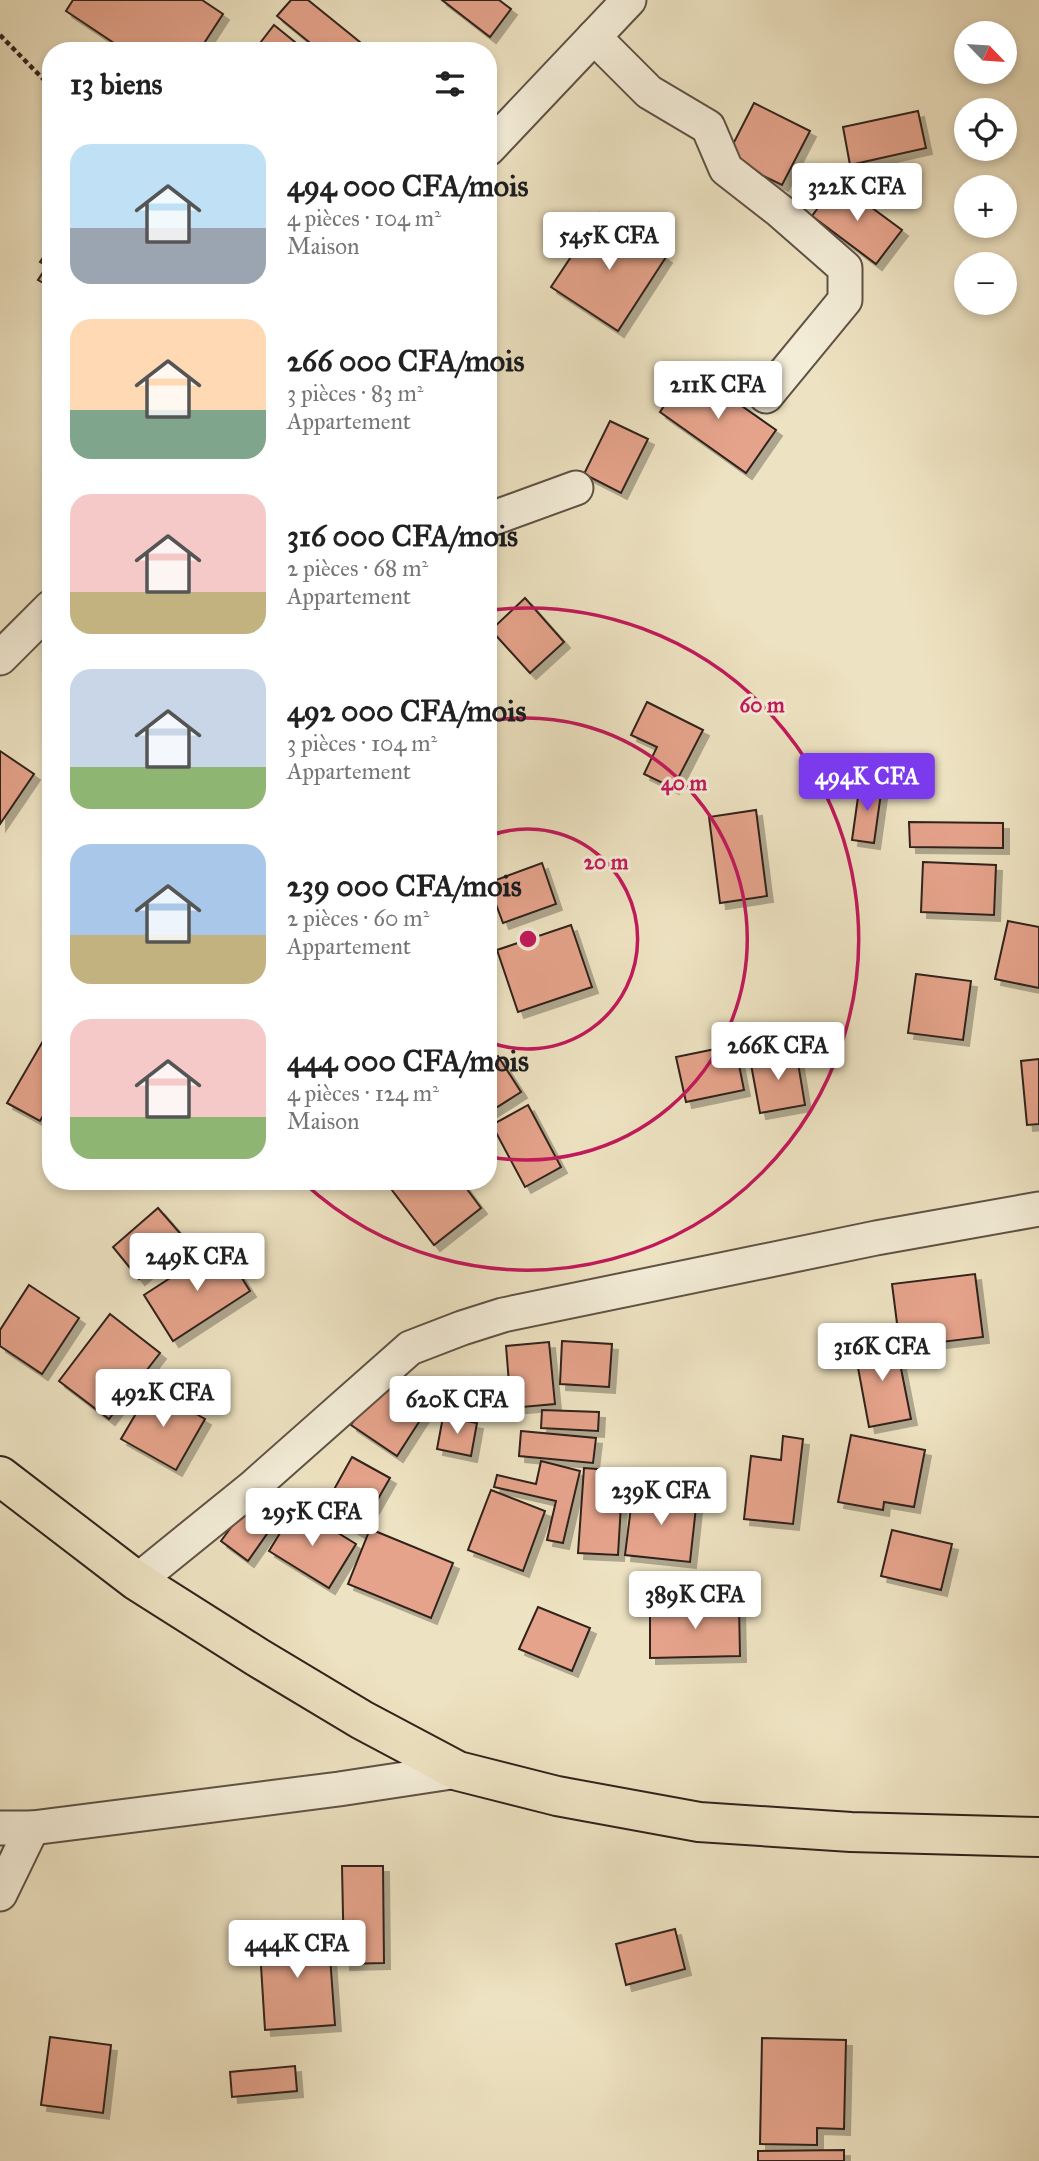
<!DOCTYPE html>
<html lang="fr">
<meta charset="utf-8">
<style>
:root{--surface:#fff;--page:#f6f6f6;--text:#222;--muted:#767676;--accent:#7c3aed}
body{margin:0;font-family:"IM FELL Great Primer",serif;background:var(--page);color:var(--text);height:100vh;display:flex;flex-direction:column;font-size:26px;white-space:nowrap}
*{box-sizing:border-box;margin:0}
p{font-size:23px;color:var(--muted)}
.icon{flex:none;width:38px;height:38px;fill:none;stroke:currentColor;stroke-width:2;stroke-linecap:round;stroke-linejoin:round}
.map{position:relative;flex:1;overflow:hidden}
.drawer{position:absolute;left:42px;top:42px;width:455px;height:1148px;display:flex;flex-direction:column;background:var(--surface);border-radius:28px;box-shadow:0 4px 10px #0003}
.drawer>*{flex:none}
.needle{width:46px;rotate:115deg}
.buttons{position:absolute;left:954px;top:21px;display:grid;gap:14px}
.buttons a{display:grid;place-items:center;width:63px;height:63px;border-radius:50%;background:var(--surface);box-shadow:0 4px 10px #0003;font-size:35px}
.price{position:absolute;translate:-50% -60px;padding:0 16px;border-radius:7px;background:#fff;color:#222;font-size:23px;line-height:46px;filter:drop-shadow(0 2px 4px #0008)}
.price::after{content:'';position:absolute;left:50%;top:42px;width:21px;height:16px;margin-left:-10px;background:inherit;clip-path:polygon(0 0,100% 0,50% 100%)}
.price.active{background:var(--accent);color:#fff}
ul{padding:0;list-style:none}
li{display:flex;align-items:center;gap:21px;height:175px;padding:0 28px}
li span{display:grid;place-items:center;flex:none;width:196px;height:140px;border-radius:21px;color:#555}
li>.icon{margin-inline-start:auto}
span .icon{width:84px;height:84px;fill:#fffc;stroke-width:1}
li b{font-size:30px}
h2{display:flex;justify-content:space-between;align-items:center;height:84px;padding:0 28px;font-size:30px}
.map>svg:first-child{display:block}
.building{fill:#e5a38b;stroke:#30221c;stroke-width:2;filter:url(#shadow)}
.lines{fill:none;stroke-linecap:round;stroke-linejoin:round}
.street-casing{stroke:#5f5245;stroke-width:37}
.highway-casing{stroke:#30221c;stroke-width:42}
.path{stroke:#30221c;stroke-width:4.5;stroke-dasharray:5 3.5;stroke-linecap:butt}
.street{stroke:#f3ecd7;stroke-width:33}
.highway{stroke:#ede2c1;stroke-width:38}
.ring{fill:none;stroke:#c2185b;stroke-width:3.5}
.centre{fill:#c2185b;stroke:#f3ecd7;stroke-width:3.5}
.ring-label{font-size:21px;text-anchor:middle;font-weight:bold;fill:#c2185b;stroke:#f3ecd7;stroke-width:6;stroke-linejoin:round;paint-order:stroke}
</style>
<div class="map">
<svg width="1039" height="2161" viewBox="0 0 1039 2161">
<defs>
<filter id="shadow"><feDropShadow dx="6" dy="6" stdDeviation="0" flood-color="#0004"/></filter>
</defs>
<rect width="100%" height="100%" fill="#ede2c1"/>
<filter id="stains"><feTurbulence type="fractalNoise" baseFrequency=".00286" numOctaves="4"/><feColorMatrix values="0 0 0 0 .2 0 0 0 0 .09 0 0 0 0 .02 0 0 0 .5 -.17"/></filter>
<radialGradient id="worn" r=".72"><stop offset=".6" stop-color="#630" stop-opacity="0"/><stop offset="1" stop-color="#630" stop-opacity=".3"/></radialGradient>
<g class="building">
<path d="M73,0h129l21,14 -24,37h-73l-60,-40z"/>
<path d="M291,0h17l63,51h-51l-43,-35z"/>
<path d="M442,0h57l12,9 -21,28z"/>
<path d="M274,25l32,26h-44l-5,-4z"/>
<path d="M754,103l56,28 -28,54 -56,-27z"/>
<path d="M918,111l8,37 -76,17 -7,-38z"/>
<path d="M837,182l65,48 -26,34 -64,-48z"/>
<path d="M600,213l66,44 -48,74 -67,-44z"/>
<path d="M51,246v33l-4,6 -9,-5 9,-14 -7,-4z"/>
<path d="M689,369l87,61 -30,43 -86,-61z"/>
<path d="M610,421l38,18 -27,54 -37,-19z"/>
<path d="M525,598l39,44 -34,31 -39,-43z"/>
<path d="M647,702l56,28 -30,58 -29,-14 13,-27 -26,-12z"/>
<path d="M0,751l34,23 -34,50z"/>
<path d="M860,783l22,3 -8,57 -22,-3z"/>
<path d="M756,810l11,86 -47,7 -11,-86z"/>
<path d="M909,822l94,1v25l-93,-1z"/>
<path d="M923,862l73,3 -2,50 -73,-3z"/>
<path d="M542,863l14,41 -53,19 -15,-40z"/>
<path d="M1008,921l31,6v61l-44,-9z"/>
<path d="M571,925l21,62 -74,25 -21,-62z"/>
<path d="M916,974l55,7 -8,59 -55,-7z"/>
<path d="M43,1041l8,4v57l-11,19 -33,-18z"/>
<path d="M735,1045l9,45 -58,12 -10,-45z"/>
<path d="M796,1051l9,54 -45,8 -10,-54z"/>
<path d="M498,1056l23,36 -33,21v-51z"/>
<path d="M1039,1059v65l-12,1 -6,-64z"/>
<path d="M528,1105l33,62 -36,20 -33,-62z"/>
<path d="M385,1181h76l20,27 -47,37z"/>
<path d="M158,1208l27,31 -46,40 -26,-32z"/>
<path d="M221,1245l29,46 -77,50 -29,-46z"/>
<path d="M975,1274l8,63 -83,10 -8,-63z"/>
<path d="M29,1285l50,33 -37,56 -42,-28v-16z"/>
<path d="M110,1314l50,39 -51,66 -50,-38z"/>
<path d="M895,1338l16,81 -42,8 -15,-81z"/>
<path d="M562,1341l50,3 -3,43 -49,-3z"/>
<path d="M549,1342l6,62 -44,4 -5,-62z"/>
<path d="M380,1381l46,30 -29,45 -46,-31z"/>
<path d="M151,1388l54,31 -29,51 -55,-31z"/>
<path d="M542,1410l57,2 -1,19 -57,-3z"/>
<path d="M443,1417l34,6 -6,33 -34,-7z"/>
<path d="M521,1431l75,7 -3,25 -74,-7z"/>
<path d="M851,1435l74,15 -11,57 -30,-5 -1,8 -45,-8z"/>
<path d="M783,1436l20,3 -10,85 -49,-5 7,-63 30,4z"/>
<path d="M352,1457l38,21 -31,54 -37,-21z"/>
<path d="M541,1461l39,10 -17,72 -16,-3 9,-39 -62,-14 3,-12 39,9z"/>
<path d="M584,1468l39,3 -5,84 -40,-2z"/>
<path d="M264,1482l26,19 -42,60 -27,-20z"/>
<path d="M491,1490l54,21 -22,60 -55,-21z"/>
<path d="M633,1491l64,7 -7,64 -65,-7z"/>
<path d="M296,1507l60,37 -27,44 -60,-37z"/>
<path d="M370,1529l83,34 -22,55 -83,-34z"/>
<path d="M892,1530l60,14 -11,46 -60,-14z"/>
<path d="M739,1604l1,52 -90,2v-53z"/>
<path d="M538,1607l52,21 -18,43 -53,-22z"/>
<path d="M342,1866h41l1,97 -40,1z"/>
<path d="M328,1929l7,96 -70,5 -6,-96z"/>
<path d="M675,1929l10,40 -59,16 -10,-41z"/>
<path d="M50,2037l61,8 -8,68 -62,-8z"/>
<path d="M762,2038l84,2 -2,89 -27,-1v17l-57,-1z"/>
<path d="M295,2066l2,25 -65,6 -2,-25z"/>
<path d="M844,2150v11h-86v-10z"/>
</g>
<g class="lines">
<defs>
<g id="street">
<path d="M594,37l55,55 59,35 18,42 54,42 65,57v32l-79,96"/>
<path d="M488,149l141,-149"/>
<path d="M488,520l88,-32"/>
<path d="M0,658l51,-51"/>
<path d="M137,1581l116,-94 157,-139 52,-20 41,-13 373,-77 163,-29"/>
<path d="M0,1828h32l307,-39 119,-18"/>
<path d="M0,1894l32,-66"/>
</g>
<path id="highway" d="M0,1476l137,105 120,76 105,63 96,51 99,25 142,26 152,10 188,5"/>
</defs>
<use href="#street" class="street-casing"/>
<use href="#highway" class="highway-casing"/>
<path class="path" d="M0,35l51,52"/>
<use href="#street" class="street"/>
<use href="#highway" class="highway"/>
</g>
<g class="ring">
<path d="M489 836A110 110 0 1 1 489 1042"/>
<path d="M490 721A221 221 0 1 1 490 1157"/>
<path d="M491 610A331 331 0 1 1 304 1183"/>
</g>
<circle cx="528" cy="939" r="10" class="centre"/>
<g class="ring-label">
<text x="762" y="712">60 m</text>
<text x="684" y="790">40 m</text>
<text x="606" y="869">20 m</text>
</g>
<rect width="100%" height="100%" filter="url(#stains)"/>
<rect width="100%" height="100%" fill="url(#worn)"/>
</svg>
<div class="buttons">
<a><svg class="needle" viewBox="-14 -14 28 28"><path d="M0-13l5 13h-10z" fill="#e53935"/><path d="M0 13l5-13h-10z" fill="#767676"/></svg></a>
<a><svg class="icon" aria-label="locate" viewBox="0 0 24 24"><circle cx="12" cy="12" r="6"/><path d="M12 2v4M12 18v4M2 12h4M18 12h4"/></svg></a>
<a>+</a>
<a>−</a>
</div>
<b class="price" style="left:857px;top:223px">322K CFA</b>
<b class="price" style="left:609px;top:272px">545K CFA</b>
<b class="price" style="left:718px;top:421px">211K CFA</b>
<b class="price active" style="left:867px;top:813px">494K CFA</b>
<b class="price" style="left:778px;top:1082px">266K CFA</b>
<b class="price" style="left:197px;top:1293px">249K CFA</b>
<b class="price" style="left:882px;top:1383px">316K CFA</b>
<b class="price" style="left:163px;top:1429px">492K CFA</b>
<b class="price" style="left:457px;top:1436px">620K CFA</b>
<b class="price" style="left:661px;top:1527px">239K CFA</b>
<b class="price" style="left:312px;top:1548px">295K CFA</b>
<b class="price" style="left:695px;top:1631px">389K CFA</b>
<b class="price" style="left:297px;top:1980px">444K CFA</b>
<section class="drawer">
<h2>13 biens<svg class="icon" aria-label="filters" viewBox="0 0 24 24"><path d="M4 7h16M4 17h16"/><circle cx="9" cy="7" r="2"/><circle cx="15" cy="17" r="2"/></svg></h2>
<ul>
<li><span style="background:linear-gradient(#bfe0f5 60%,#9aa5b1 0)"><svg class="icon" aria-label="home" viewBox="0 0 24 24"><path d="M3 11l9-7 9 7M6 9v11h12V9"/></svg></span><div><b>494 000 CFA/mois</b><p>4 pièces · 104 m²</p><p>Maison</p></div></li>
<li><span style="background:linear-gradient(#ffd9b3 65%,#7fa58c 0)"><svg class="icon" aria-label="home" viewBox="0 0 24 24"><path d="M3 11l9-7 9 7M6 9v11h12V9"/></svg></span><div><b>266 000 CFA/mois</b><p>3 pièces · 83 m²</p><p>Appartement</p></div></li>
<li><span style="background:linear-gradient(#f6c9c9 70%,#c2b280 0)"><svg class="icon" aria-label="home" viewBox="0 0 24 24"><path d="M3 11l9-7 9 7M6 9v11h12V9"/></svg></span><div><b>316 000 CFA/mois</b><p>2 pièces · 68 m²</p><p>Appartement</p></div></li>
<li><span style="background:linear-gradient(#c9d6e8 70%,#8fb573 0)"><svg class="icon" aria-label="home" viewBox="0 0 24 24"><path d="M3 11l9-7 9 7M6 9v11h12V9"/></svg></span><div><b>492 000 CFA/mois</b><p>3 pièces · 104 m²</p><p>Appartement</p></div></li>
<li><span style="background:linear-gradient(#a9c7e8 65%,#c2b280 0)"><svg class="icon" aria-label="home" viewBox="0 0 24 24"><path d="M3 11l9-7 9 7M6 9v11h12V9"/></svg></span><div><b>239 000 CFA/mois</b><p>2 pièces · 60 m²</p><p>Appartement</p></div></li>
<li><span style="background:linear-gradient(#f6c9c9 70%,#8fb573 0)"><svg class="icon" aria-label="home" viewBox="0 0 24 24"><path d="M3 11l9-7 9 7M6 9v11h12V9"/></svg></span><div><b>444 000 CFA/mois</b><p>4 pièces · 124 m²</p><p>Maison</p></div></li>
</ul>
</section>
</div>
